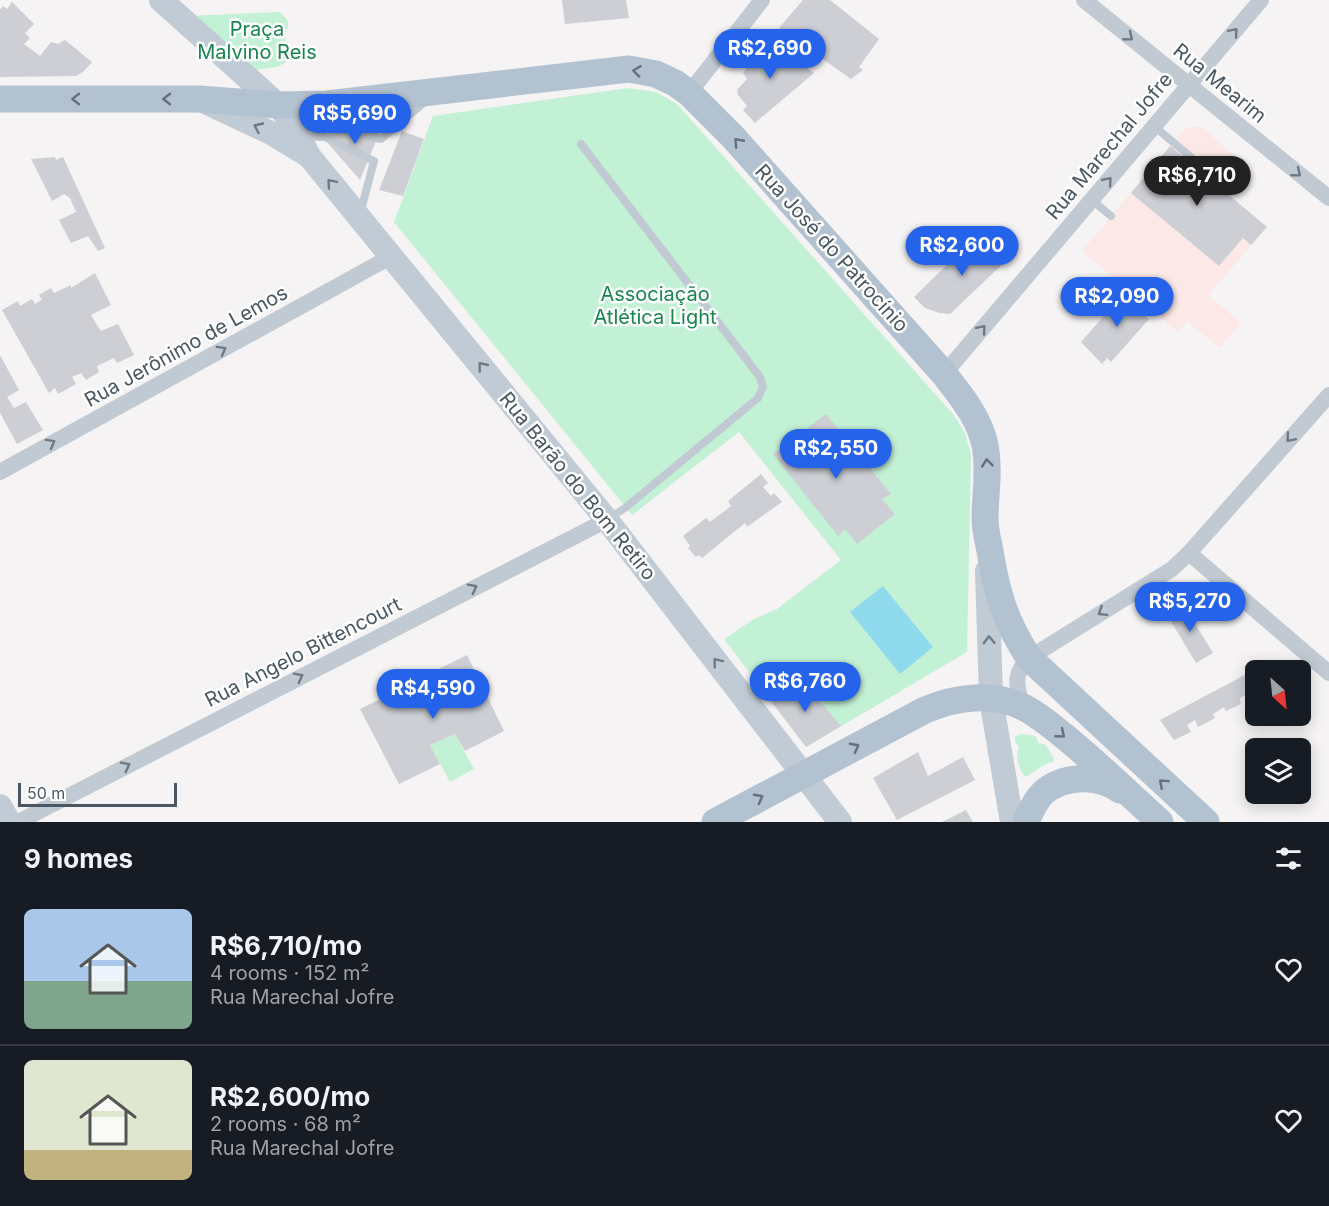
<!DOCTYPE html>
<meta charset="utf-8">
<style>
:root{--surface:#171b24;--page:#242831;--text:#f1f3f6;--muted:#9ea1a6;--line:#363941;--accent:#2563eb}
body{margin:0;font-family:Inter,sans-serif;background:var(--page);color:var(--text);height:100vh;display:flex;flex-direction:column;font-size:22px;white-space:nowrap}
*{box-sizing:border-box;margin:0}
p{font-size:20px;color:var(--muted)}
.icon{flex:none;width:33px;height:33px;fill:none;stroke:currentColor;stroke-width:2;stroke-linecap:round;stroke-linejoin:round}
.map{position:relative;height:822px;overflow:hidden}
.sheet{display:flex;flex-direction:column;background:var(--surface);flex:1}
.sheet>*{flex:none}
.needle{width:39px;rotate:153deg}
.tools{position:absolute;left:1245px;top:660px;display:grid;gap:12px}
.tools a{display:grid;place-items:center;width:66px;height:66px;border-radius:9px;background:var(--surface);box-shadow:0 3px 15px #0003;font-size:30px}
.scale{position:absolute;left:18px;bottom:15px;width:159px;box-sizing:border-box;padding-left:6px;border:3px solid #4a5661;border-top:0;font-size:16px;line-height:21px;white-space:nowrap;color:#4a5661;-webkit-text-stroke:4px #fff;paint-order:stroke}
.price{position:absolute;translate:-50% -51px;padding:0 14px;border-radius:21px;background:var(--accent);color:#fff;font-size:20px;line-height:39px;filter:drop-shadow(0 2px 3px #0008)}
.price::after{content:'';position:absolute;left:50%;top:36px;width:18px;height:14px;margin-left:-9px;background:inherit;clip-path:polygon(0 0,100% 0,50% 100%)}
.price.active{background:#222;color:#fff}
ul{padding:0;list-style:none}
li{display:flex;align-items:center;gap:18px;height:150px;padding:0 24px}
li+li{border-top:2px solid var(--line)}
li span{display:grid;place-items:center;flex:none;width:168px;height:120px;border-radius:9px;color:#555}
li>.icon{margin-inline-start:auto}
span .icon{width:72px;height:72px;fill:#fffc;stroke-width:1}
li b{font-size:26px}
h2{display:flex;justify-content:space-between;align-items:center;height:72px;padding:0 24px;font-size:26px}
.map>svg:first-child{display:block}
.medical{fill:#fce8e6}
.green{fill:#c3f1d5}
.water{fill:#90daee}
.building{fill:#cdcfd5}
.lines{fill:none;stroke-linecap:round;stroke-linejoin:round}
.lane{stroke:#c1cad2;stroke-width:8}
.street{stroke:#c1cad2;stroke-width:16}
.secondary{stroke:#c1cbd6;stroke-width:24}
.primary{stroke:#b3c2d1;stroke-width:27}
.oneway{stroke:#6e7983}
.oneway2{stroke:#64717d}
.oneway3{stroke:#6e7984}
.labels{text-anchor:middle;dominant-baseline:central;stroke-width:5;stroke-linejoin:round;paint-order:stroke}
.park-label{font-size:20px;fill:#17864f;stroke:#fff}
.street-label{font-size:20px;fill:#4a5661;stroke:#fff}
</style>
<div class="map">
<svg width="1329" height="822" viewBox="0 0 1329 822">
<rect width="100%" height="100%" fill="#f5f3f3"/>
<path class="medical" d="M1192,127h7l6,3 47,42 -21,25 36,30 -59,68 33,28 -21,25 -33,-27 -9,11 -96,-81 102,-121z"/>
<g class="green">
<path d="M279,12c16,13 6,13 6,29 0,7 3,13 3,20l-11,6 -33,4 -57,-55z"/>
<path d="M628,88l28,4 21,12 276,310 12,19 6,22 -4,197 -161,95 -82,-108 30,-20 23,-10 64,-49 -102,-128 -107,83 -238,-293 39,-106z"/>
<path d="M455,734l19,35 -24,13 -20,-37z"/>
<path d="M1021,734l15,2 2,7 7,1 9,14 -1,4c-12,2 -18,11 -28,15 -7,-11 -10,-18 -6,-30l-4,-5v-6z"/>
</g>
<g class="water">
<path d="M883,586l50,61 -33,27 -50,-62z"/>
<path d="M828,663l13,15 2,5 -8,6 -6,-7 -10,-2 -4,-6z"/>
</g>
<g class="building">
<path d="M562,0h64l3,18 -64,6z"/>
<path d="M803,0h27l49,39 -20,28 4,3 -12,9 -72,-51z"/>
<path d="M12,2l22,22 -9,9 5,5 -6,6 16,12 11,-14 7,2 7,-4 27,22 -9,10 -7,4 -76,1v-67l3,-4 4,3z"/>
<path d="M769,40l45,33 -59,50 -12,-13 4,-4 -9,-11 -1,-5 10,-11 -4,-6z"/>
<path d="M383,124l-23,56 -34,-39 4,-12z"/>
<path d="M402,131l22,8 -21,57 -24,-6z"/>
<path d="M1170,146l97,81 -16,18 -8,-7 -24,28 -88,-73z"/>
<path d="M55,157l1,3 7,-3 42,91 -7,3 -10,-15 -17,7 -12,-23 17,-8 -6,-14 -6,-4 -12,7 -21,-42z"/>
<path d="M981,232l29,25 -60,57 -11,-1 -14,-5 -11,-11 49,-48 8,6 8,-7 -7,-7z"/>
<path d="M95,273l16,32 -20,10 3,5 7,11 17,-7 16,31 -17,8 -3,-5 -17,8 2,6 -13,8 -5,-7 -9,4 4,7 -18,10 -3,-6 -6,5 -47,-83 16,-9 2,5 12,-7 3,5 7,-4 -3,-5 12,-7 3,5 17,-8v3z"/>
<path d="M1128,289l22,19 -7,6 6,5 -38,43 -4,-4 -5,6 -21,-22z"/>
<path d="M0,355l19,35 -12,7 7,11 12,-6 17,28 -26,14 -17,-31z"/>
<path d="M826,414l65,80 -9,5 13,15 -38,30 -12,-15 -7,7 -65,-82z"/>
<path d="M761,474l7,9 -5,4 8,9 3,-3 8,9 -35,25 -2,-4 -43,35 -3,-3 -3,2 -8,-9 2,-2 -7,-10 23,-18 4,4 21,-16 -3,-5z"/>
<path d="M1183,604l30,49 -17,10 -30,-50z"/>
<path d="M467,655l37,76 -39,20 -10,-17 -25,11 10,19 -41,20 -39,-75 41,-20 10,20 25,-14 -11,-19z"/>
<path d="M1256,669v26l-6,3 -3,-4 -7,4 1,6 -15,7 -2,-4 -11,7 2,4 -17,9 -3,-7 -8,5 4,7 -17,8 -14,-20z"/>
<path d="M801,679l40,47 -35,21 -35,-46z"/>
<path d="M918,752l10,24 35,-19 12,23 -78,40 -24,-42z"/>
<path d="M966,810l7,12h-31z"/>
</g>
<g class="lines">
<g class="lane">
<path d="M313,108l11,18 57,13 46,-39"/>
<path d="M1154,126l73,62"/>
<path d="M303,136l22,1 49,24 -14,53"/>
<path d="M581,144l179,233 3,10 -5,11 -133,110 -17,11"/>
<path d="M1092,200l19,16"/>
</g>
<g class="street">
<path d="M1084,0l245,198"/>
<path d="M689,93l73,-93"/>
<path d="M944,374l317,-374"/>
<path d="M0,472l392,-216"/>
<path d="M1189,553l140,120"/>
<path d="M1022,706c-5,-21 -10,-31 7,-48l143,-89 17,-16 140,-158"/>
<path d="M18,822l589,-302"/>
</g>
<g class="secondary">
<path d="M161,0l117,105 15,20 16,31 298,364 233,302"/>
<path d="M205,102l66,31 38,23"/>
<path d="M987,571l4,128 21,123"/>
<path d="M0,806l9,16"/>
</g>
<g class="primary">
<path d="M0,99h199l79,6 49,-1 302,-35 27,5 19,9 14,10 44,44 211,237c17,22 35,43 41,71 5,25 0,49 0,74 0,10 3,22 5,32 7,43 15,70 39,107l177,164"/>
<path d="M715,822l210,-112c31,-13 67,-18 98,-3 15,7 28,19 41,29 33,27 64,57 96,86"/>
<path d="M1026,822c4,-10 9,-21 17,-29 20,-18 55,-19 77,-3"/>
</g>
</g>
<defs><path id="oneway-chevron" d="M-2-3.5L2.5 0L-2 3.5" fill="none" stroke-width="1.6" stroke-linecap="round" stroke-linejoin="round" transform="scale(1.5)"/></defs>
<g class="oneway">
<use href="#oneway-chevron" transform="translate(1234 32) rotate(-49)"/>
<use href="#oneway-chevron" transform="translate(1129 37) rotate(39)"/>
<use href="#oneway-chevron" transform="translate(1297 173) rotate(39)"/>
<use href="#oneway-chevron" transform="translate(1108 181) rotate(-50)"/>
<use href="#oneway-chevron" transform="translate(982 329) rotate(-50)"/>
<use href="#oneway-chevron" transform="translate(222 350) rotate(-29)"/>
<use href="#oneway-chevron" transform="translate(1290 438) rotate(131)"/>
<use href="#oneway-chevron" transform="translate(51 443) rotate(-29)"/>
<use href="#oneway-chevron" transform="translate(473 588) rotate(-27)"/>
<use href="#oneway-chevron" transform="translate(1102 612) rotate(148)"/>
<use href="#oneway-chevron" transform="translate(299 677) rotate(-27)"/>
<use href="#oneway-chevron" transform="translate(126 766) rotate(-27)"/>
</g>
<g class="oneway2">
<use href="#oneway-chevron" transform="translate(637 71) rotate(-173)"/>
<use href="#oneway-chevron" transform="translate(76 99) rotate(-180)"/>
<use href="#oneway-chevron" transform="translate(167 99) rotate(-180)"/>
<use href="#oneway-chevron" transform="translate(738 142) rotate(-132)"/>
<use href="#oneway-chevron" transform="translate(987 463) rotate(-96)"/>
<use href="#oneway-chevron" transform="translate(1061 734) rotate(39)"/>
<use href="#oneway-chevron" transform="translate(855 747) rotate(-28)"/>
<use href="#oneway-chevron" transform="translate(1163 783) rotate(-138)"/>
<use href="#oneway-chevron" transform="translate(759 798) rotate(-28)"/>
</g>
<g class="oneway3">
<use href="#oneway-chevron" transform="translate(258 127) rotate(-155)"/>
<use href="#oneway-chevron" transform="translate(331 183) rotate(-130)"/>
<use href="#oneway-chevron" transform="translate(482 366) rotate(-129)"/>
<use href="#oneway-chevron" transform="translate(989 640) rotate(-92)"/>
<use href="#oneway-chevron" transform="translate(717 662) rotate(-128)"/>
</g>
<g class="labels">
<g class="park-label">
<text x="257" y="29">Praça<tspan x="257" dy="23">Malvino Reis</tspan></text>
<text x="655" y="294">Associação<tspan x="655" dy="23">Atlética Light</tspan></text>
</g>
<g class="street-label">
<text transform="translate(1220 83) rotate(39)">Rua Mearim</text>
<text transform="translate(1109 146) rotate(-50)">Rua Marechal Jofre</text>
<text transform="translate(832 248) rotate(48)">Rua José do Patrocínio</text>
<text transform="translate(186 346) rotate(-29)">Rua Jerônimo de Lemos</text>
<text transform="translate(578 486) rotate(51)">Rua Barão do Bom Retiro</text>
<text transform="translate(303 652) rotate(-27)">Rua Angelo Bittencourt</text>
</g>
</g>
</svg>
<div class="tools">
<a><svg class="needle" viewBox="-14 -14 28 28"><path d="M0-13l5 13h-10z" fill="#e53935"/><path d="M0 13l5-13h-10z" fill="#9ea1a6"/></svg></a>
<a><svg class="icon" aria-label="layers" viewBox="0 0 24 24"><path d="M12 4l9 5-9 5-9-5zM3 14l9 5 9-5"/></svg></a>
</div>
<div class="scale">50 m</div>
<b class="price" style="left:770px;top:80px">R$2,690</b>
<b class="price" style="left:355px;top:145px">R$5,690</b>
<b class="price active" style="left:1197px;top:207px">R$6,710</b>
<b class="price" style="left:962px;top:277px">R$2,600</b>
<b class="price" style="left:1117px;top:328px">R$2,090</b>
<b class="price" style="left:836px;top:480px">R$2,550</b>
<b class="price" style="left:1190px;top:633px">R$5,270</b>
<b class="price" style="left:805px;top:713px">R$6,760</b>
<b class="price" style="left:433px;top:720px">R$4,590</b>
</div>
<section class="sheet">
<h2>9 homes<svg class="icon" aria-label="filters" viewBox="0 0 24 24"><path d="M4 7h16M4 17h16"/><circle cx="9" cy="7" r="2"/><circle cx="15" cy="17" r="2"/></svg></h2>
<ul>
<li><span style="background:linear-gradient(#a9c7e8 60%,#7fa58c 0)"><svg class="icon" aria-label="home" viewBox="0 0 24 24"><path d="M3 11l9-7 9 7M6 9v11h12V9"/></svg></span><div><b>R$6,710/mo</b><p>4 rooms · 152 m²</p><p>Rua Marechal Jofre</p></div><svg class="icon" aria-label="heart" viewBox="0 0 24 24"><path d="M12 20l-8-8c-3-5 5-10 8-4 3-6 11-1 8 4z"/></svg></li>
<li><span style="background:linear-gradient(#dfe7d0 75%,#c2b280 0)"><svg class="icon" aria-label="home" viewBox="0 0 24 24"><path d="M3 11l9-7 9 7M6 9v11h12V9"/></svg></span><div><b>R$2,600/mo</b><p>2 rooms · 68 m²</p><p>Rua Marechal Jofre</p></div><svg class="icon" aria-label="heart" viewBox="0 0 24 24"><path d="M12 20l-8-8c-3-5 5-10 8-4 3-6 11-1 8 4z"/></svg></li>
</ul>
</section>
